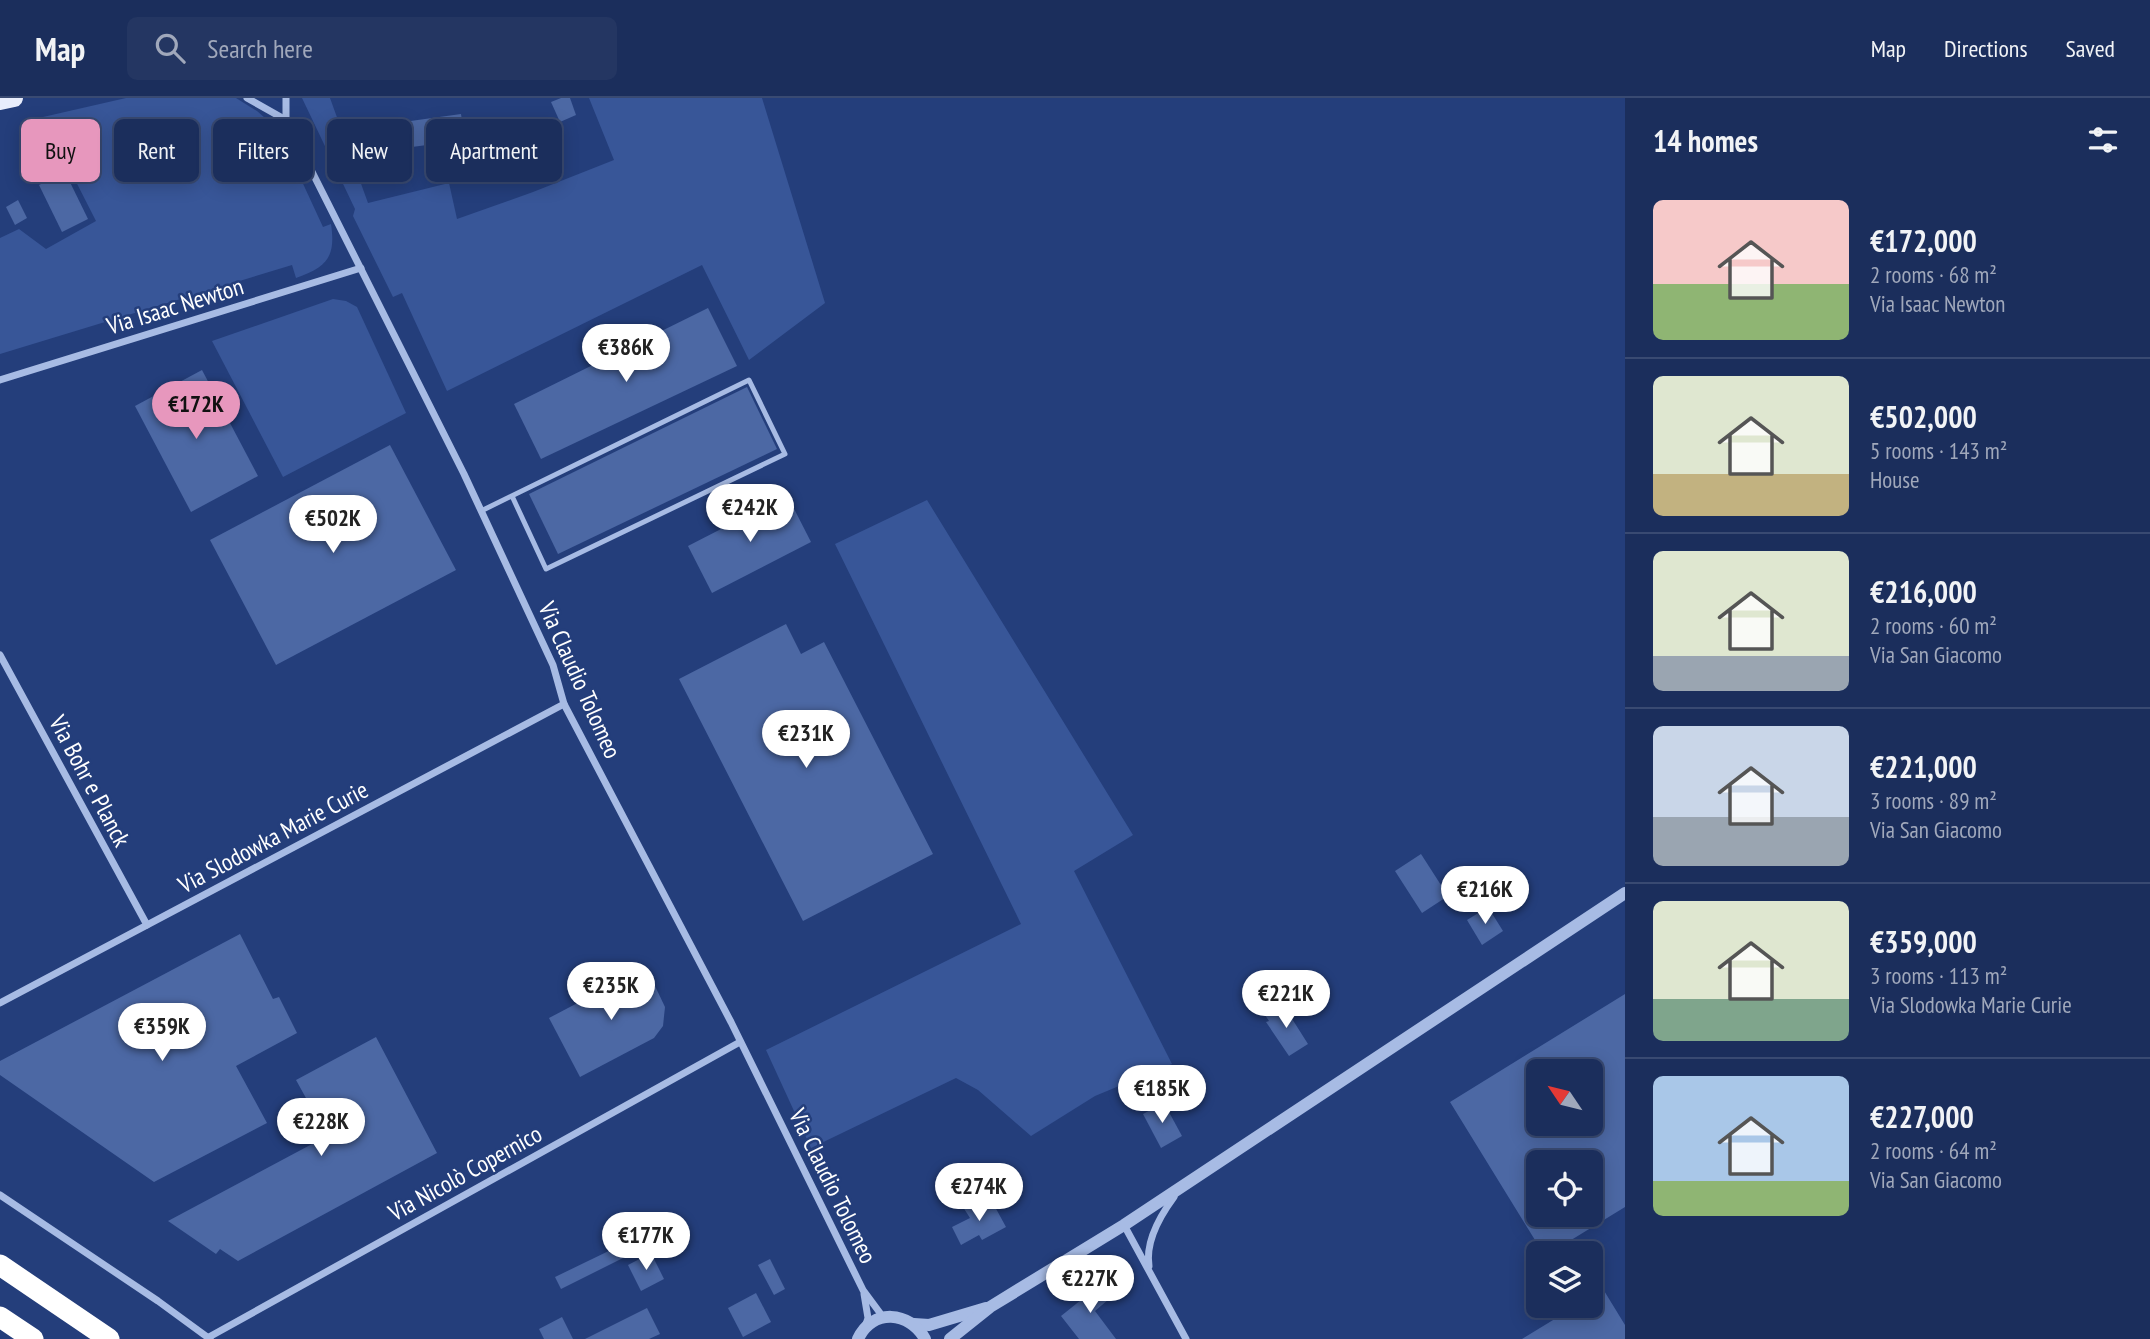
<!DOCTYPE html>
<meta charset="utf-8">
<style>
:root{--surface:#1b2e5c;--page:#243662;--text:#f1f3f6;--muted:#a0a8bb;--line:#394a72;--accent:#e797bd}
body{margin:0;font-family:"PT Sans Narrow",sans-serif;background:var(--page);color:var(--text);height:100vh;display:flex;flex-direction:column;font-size:26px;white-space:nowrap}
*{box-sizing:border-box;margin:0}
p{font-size:23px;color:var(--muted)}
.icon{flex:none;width:38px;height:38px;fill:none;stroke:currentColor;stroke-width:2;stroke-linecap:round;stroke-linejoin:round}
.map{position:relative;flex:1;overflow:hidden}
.drawer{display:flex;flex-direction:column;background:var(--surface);width:525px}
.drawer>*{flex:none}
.guide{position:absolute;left:21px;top:21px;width:665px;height:63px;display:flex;gap:14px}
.needle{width:46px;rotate:305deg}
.controls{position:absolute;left:1526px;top:961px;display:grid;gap:14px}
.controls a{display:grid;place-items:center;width:77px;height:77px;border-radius:10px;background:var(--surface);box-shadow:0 4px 18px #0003,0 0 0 2px var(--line);font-size:35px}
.price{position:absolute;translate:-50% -60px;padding:0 16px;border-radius:24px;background:#fff;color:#222;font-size:23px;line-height:46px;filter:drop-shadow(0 2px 4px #0008)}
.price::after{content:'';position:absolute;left:50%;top:42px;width:21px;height:16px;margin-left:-10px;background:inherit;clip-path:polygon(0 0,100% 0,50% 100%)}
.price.selected{background:var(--accent);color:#111}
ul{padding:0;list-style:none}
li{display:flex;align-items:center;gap:21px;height:175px;padding:0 28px}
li+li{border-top:2px solid var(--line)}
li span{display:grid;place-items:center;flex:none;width:196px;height:140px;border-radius:10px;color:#555}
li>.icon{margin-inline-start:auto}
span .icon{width:84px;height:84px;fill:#fffc;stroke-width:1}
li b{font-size:30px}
h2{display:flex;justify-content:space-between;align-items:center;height:84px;padding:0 28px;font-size:30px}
.tag{padding:0 24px;border-radius:10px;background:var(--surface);box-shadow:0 4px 18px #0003,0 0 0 2px var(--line);font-size:24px;line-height:63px}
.tag.selected{background:var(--accent);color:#111}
header{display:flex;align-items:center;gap:42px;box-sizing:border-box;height:98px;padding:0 35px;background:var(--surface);border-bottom:2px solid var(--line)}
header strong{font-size:33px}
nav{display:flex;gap:38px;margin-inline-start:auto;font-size:24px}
.search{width:490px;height:63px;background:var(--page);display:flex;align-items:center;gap:18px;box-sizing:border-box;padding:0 24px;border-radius:10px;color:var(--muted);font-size:26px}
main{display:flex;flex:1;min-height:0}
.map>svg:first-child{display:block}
.green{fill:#385698}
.building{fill:#4c68a4;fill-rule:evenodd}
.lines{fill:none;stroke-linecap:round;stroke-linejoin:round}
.service{stroke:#a7bbe4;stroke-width:5}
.minor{stroke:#a7bbe4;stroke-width:7}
.tertiary{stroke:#a7bbe4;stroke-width:12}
.primary{stroke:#e8edfc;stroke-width:18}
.motorway{stroke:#fff;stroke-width:21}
.labels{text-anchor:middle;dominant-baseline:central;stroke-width:5;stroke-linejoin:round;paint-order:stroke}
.street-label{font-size:24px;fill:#fff;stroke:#243e7b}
</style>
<header>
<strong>Map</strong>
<div class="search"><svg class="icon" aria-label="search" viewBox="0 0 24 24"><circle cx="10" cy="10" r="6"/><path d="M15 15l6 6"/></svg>Search here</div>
<nav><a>Map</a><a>Directions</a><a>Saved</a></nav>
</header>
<main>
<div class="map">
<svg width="1625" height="1241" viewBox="0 0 1625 1241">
<rect width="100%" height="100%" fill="#243e7b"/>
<g class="green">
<path d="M126,0h110l21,13 16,14 17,19 6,11 -3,7 30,65 8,-3c5,33 -4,43 -35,54l-4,-13 -292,89v-116l19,-9 27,20 50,-28 -53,-104z"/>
<path d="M302,0h28l38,105 81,-20 8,36 76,-27 81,-32 -25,-62h173l63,205 -76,57 -47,-95 -255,126 -45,-98 -9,4 -40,-81 2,-7z"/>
<path d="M333,201l13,2 11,6 49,106 -123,64 -71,-136z"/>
<path d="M927,402l206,335 -59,36 98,193 -77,32 -64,40 -53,-46 -22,-12 -145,70 -45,-98 255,-126 -186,-380z"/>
</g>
<g class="building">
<path d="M561,0h9l6,17 -16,7 -9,-20z"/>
<path d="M461,16l4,26 -76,10 -2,-12 11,-1 -2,-14z"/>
<path d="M65,74l23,47 -26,13 -23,-47z"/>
<path d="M18,102l9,18 -12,7 -9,-18z"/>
<path d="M708,210l29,58 -196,93 -27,-55z"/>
<path d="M202,272l56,106 -67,36 -56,-106z"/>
<path d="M747,289l30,62 -219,105 -29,-60z"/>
<path d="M390,347l66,125 -180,95 -66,-125z"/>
<path d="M787,397l24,47 -99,51 -24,-47z"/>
<path d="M786,526l15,30 23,-12 109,212 -130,67 -124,-242z"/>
<path d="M1421,756l27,42 -26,17 -27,-42z"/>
<path d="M1488,809l15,24 -21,14 -15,-25z"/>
<path d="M240,836l33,65 6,-2 18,36 -61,33 31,57 -113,59 -154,-107v-14z"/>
<path d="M646,869l19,40 -2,19 -9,12 -74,39 -31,-59z"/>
<path d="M1625,896v213l-75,46h-7l-93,-151zM1538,973h53v53h-53zM1538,1064h53v52h-53z"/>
<path d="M1282,905l26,41 -19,12 -23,-34 3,-1 -4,-6z"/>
<path d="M376,939l61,116 -199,108 -18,-12 -4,5 -48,-33 159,-85 -31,-56z"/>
<path d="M1164,1005l18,33 -21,12 -18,-34z"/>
<path d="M978,1101l6,11 10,-5 12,22 -24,13 -3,-5 -18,10 -9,-18 18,-9 -7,-11z"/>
<path d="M619,1148l6,11 -64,32 -6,-12z"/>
<path d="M651,1155l13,26 -23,12 -13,-26z"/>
<path d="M770,1161l15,30 -11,6 -16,-30z"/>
<path d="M1106,1182l10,13 -21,18 21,28h-37l-18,-23z"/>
<path d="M1603,1191l22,36v14h-103l54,-33h15v-10z"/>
<path d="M756,1195l15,29 -28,15 -15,-29z"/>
<path d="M647,1210l13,26 -11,5h-64z"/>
<path d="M562,1219l11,22h-29l-5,-10z"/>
</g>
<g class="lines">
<path class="service" d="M481,413l268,-131 36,74 -239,115 -34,-73"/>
<g class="minor">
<path d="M247,0l39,22"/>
<path d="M286,0v22l178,354 89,191 11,39 167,318 132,268 20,27"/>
<path d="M0,282l361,-112"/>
<path d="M0,557l147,270"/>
<path d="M0,905l564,-299"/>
<path d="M0,1097l158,106 52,38"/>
<path d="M1124,1127l62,114"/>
<path d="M1149,1168c-4,-25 11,-50 25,-69"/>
<path d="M864,1196l4,24 -2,6"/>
<path d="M209,1239l531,-295"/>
</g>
<g class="tertiary">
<path d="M914,1226l15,1 57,-17"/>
<path d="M858,1241c14,-31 52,-28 67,0"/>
<path d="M950,1241l40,-32 134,-82 501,-332"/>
</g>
<path class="primary" d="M0,3l14,-3"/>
<g class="motorway">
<path d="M0,1167l109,74"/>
<path d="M0,1219l33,22"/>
</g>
</g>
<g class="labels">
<g class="street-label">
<text transform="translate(175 208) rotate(-17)">Via Isaac Newton</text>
<text transform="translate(580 582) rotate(66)">Via Claudio Tolomeo</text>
<text transform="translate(90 683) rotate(62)">Via Bohr e Planck</text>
<text transform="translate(273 739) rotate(-28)">Via Slodowka Marie Curie</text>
<text transform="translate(465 1075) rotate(-29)">Via Nicolò Copernico</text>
<text transform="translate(833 1088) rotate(64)">Via Claudio Tolomeo</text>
</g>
</g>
</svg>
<div class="controls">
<a><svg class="needle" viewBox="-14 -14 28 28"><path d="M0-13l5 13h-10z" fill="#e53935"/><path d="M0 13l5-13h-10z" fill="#a0a8bb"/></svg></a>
<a><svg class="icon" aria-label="locate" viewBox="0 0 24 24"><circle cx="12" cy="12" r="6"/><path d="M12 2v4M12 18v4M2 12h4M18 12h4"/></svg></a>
<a><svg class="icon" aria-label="layers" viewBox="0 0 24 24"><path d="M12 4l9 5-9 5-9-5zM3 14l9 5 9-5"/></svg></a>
</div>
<b class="price" style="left:626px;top:286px">€386K</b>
<b class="price selected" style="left:196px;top:343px">€172K</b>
<b class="price" style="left:750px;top:446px">€242K</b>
<b class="price" style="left:333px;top:457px">€502K</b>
<b class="price" style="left:806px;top:672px">€231K</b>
<b class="price" style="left:1485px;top:828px">€216K</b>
<b class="price" style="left:611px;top:924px">€235K</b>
<b class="price" style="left:1286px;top:932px">€221K</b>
<b class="price" style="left:162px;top:965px">€359K</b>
<b class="price" style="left:1162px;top:1027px">€185K</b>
<b class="price" style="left:321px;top:1060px">€228K</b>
<b class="price" style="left:979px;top:1125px">€274K</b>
<b class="price" style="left:646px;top:1174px">€177K</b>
<b class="price" style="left:1090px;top:1217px">€227K</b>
<div class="guide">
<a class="tag selected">Buy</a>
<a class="tag">Rent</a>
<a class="tag">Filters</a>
<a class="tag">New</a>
<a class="tag">Apartment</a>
</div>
</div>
<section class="drawer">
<h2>14 homes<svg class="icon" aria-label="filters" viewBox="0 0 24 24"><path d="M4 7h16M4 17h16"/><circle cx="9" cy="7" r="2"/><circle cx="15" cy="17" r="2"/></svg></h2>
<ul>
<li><span style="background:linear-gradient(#f6c9c9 60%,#8fb573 0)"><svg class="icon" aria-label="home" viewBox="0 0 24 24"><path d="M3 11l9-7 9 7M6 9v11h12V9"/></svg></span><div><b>€172,000</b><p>2 rooms · 68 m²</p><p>Via Isaac Newton</p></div></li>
<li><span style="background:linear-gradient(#dfe7d0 70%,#c2b280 0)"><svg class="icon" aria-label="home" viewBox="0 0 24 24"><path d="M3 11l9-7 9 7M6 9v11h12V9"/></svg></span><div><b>€502,000</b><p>5 rooms · 143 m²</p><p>House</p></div></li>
<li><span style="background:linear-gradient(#dfe7d0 75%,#9aa5b1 0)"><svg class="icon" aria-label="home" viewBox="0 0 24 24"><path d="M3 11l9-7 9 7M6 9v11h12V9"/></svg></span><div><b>€216,000</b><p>2 rooms · 60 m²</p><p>Via San Giacomo</p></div></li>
<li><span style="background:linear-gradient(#c9d6e8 65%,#9aa5b1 0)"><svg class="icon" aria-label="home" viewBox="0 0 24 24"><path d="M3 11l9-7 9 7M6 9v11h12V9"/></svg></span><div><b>€221,000</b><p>3 rooms · 89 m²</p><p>Via San Giacomo</p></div></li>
<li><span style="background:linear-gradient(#dfe7d0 70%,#7fa58c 0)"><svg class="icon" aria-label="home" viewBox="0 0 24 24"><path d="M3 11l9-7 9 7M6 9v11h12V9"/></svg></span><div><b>€359,000</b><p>3 rooms · 113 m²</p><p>Via Slodowka Marie Curie</p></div></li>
<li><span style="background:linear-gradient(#a9c7e8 75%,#8fb573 0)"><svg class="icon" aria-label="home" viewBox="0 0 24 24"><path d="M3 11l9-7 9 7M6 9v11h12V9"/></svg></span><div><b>€227,000</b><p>2 rooms · 64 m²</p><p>Via San Giacomo</p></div></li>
</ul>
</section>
</main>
